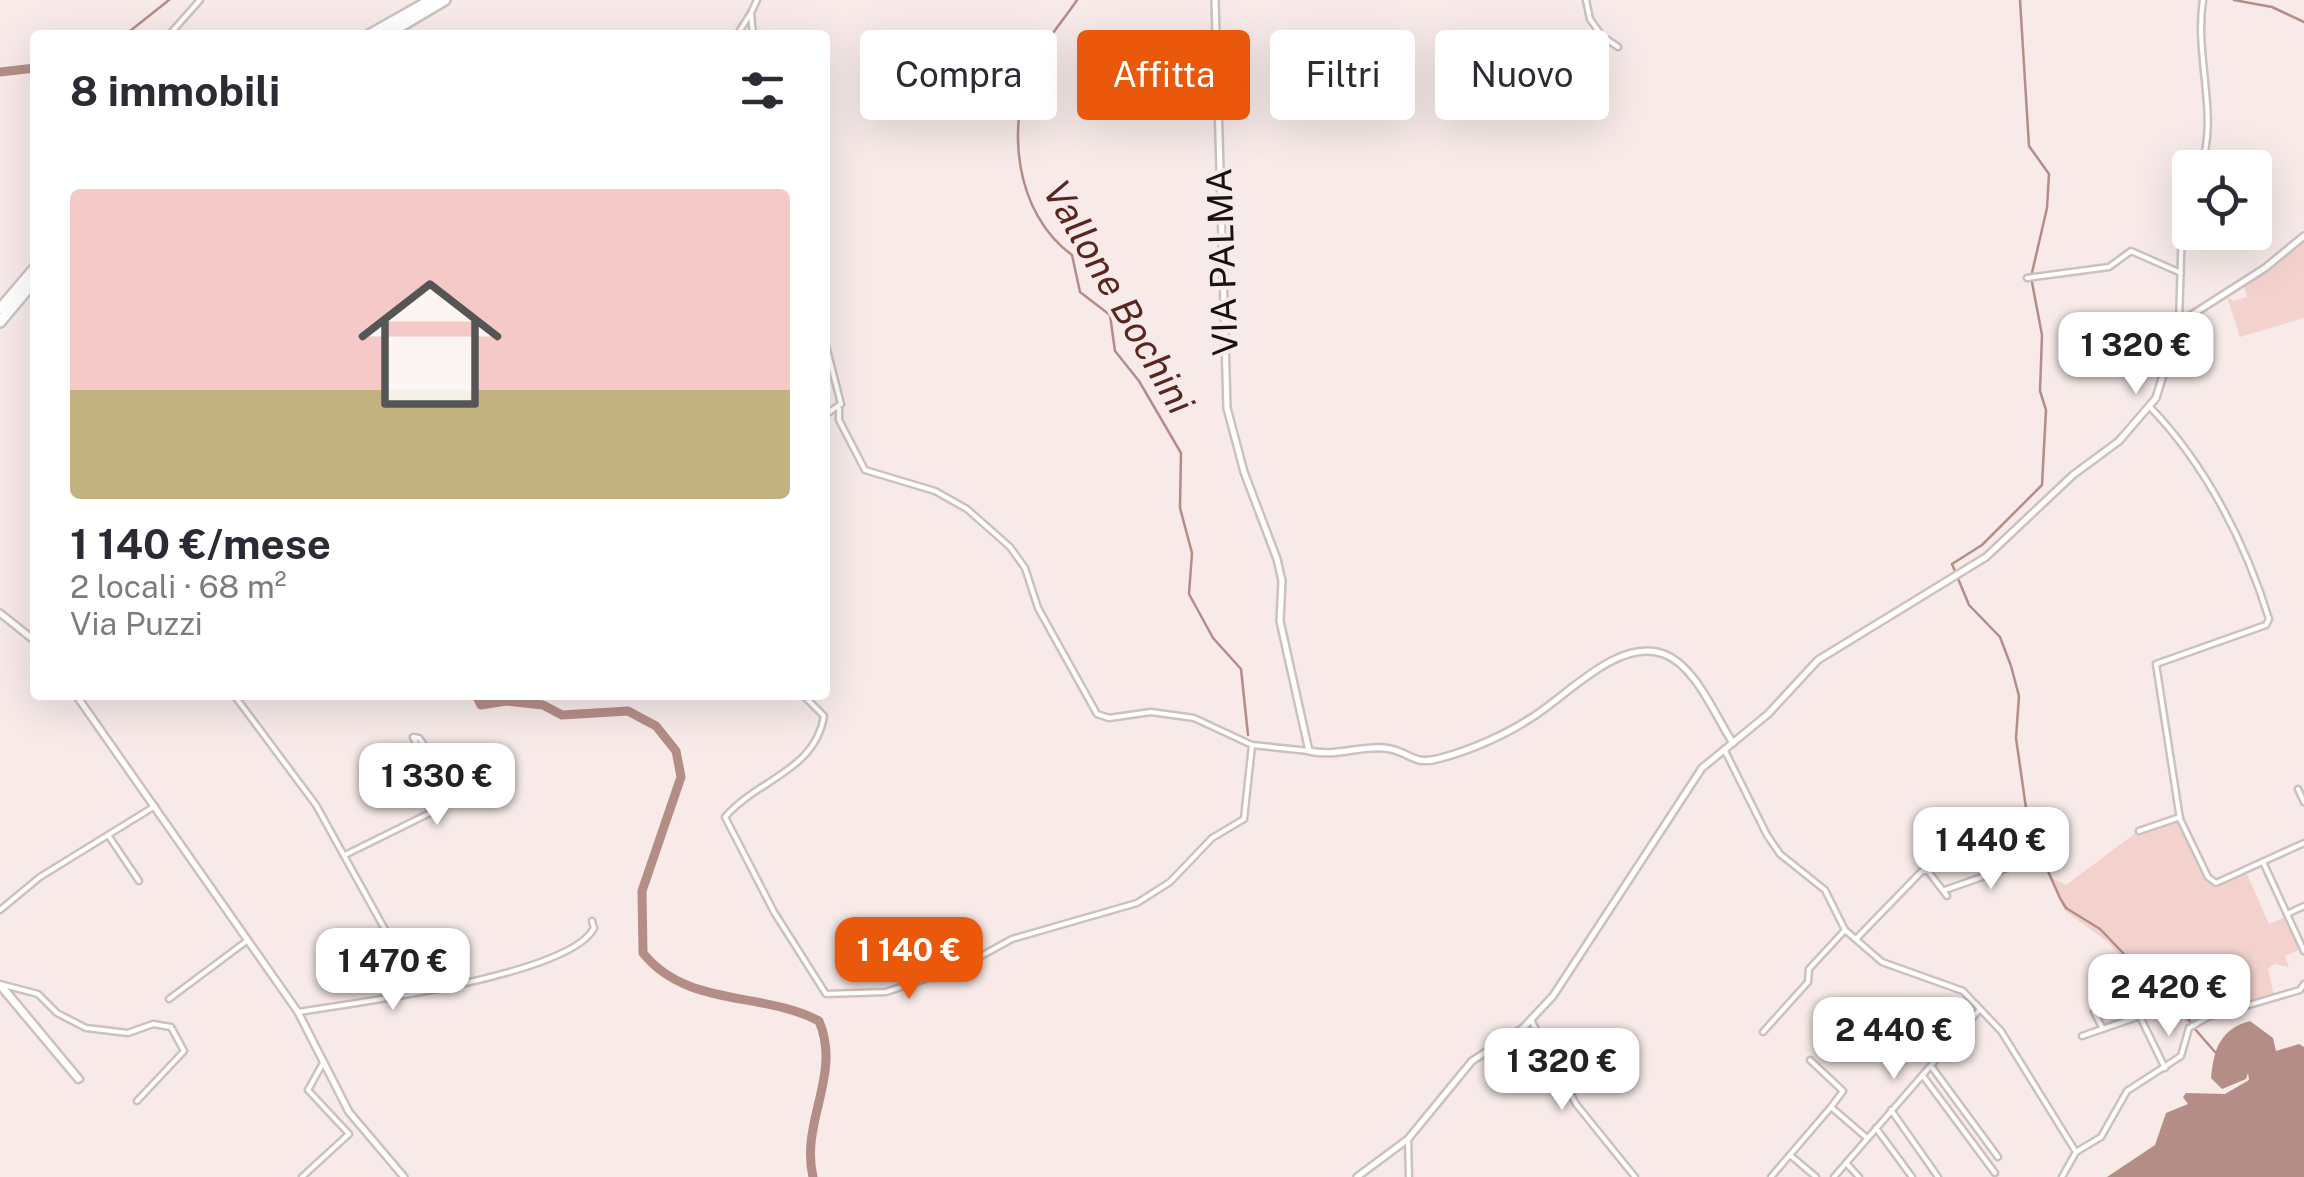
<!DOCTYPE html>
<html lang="it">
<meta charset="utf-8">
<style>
:root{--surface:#fff;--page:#f2f2f3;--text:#2b2b33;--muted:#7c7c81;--line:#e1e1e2;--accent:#ea580c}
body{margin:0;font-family:"Public Sans",sans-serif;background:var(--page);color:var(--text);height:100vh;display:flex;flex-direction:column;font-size:38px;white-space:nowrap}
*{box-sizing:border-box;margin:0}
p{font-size:32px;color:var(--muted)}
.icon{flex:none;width:55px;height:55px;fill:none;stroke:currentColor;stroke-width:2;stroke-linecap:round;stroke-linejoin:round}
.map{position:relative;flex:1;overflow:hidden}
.panel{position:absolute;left:30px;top:30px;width:800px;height:670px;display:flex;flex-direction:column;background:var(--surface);border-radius:10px;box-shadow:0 10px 40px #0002}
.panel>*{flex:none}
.top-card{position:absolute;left:860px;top:30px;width:950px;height:90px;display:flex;gap:20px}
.controls{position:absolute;left:2172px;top:150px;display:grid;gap:20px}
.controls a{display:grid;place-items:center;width:100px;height:100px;border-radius:10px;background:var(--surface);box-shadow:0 10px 40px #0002;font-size:50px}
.price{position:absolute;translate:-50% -85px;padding:0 22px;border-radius:20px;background:#fff;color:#222;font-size:32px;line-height:65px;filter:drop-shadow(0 2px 5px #0008)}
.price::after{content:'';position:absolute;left:50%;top:60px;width:30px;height:22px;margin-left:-15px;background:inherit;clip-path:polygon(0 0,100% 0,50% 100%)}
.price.active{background:var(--accent);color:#fff}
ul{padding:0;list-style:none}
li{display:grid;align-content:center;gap:20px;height:530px;padding:0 40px}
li+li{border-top:2px solid var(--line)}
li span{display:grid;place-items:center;height:310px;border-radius:10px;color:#555}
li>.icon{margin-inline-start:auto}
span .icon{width:180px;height:180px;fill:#fffc;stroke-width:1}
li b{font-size:42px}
h2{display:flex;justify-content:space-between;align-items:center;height:120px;padding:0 40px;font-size:42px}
.chip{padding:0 35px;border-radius:10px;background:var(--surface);box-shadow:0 10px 40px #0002;font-size:35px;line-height:90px}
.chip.active{background:var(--accent);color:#fff}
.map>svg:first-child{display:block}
.green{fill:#f3d2cd}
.water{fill:#b58d87}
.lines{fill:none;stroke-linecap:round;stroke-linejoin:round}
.stream{stroke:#b58d87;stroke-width:2.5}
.river{stroke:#b58d87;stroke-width:9}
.minor-casing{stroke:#cdc1c0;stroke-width:9}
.tertiary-casing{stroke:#cdc1c0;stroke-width:10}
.motorway-casing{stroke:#cdc1c0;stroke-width:14}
.minor{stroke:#fff;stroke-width:4}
.tertiary{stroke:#fff;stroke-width:5}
.motorway{stroke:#fff;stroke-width:9}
.labels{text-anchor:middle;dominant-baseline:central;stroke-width:8;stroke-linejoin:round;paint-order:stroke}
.street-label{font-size:35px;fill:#161212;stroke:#f7eae8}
.water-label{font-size:38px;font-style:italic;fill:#59251f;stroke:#f7eae8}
</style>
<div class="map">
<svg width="2304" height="1177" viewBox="0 0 2304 1177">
<rect width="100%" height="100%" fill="#f7eae8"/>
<g class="green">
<path d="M2304,240v78l-64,19 -13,-40 7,4 13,-4 -3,-11z"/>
<path d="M2170,821h9l33,62 34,-11 23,52 17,-7 15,32 -16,7 4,11 -14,-3 -7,5 6,26 -68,20 -18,11 -17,-27 -27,-16 -36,-41 -43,-31 -15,-34 16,8 71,-53z"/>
</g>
<path class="water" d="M2250,1021l23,17 3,13 23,-7 5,3v130h-197l48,-32 11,-32 22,-9 -5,-7 3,-4 39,1 24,-14 -1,-7 -2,6 -24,10 -11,-11c3,-29 9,-49 39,-57z"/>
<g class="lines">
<g class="stream">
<path d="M1077,0c-14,21 -33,42 -44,65 -28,60 -18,149 39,190l8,37 30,23 5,36 24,30 42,72 -1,55 12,45 -3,41 24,44 28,31 7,66"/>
<path d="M2020,0l9,146 20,28 -2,34 -16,69 11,58 -2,56 6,19 -4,75 -60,60 -30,19 17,41 31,32 11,29 8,30 -3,42 13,91 31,69 6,10 34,21 49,51 27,19 15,24"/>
<path d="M2234,0l38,7 32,15"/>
<path d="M125,35l44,-35"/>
<path d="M2194,1028l21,24"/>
</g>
<g class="river">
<path d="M0,72l35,-4"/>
<path d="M476,695l5,10 25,-4 37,4 19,10 66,-4 28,15 20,25 5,26 -39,114 1,62c44,55 120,38 176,68 23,54 -19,101 -6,156"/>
</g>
<defs>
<g id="minor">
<path d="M1586,0l4,19 12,17 16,11"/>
<path d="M169,35l31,-35"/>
<path d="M737,35l14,-22"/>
<path d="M753,35l-2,-22 6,-13"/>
<path d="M2200,168c20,-49 -6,-111 3,-168"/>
<path d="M2027,278l82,-11 22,-16 50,22"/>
<path d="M2179,323l3,-98 8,-34"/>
<path d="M825,342l16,62 -16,11"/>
<path d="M2150,407c56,58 96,137 119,212l-3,6 -110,39 24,155 28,58 8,6 88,-40"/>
<path d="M839,409v11l26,50 70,21 32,18 43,38 15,21 13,40 59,106 12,4 42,-6 43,6 58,27 57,6"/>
<path d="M234,695l82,110 103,186"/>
<path d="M803,695l21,21c-9,55 -66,63 -99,101l49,95 52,82 60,-2 75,-25 51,-28 125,-36 33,-21 42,-44 32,-19 8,-74"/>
<path d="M1724,749l43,86 13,19 45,36 20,40 37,32 81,29 38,40 75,121"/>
<path d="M2298,789l6,13"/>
<path d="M2139,831l41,-14"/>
<path d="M108,835l31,46"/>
<path d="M345,855l93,-46 3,-16 -28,-56 6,1 12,16 6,-7"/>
<path d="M2263,862l41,89"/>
<path d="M1945,890l80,-28"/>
<path d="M0,910l40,-33 115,-71"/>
<path d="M2287,914l17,-8"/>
<path d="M1857,938l65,-67h6l19,25"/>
<path d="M0,984l38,10 19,19 29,15 42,5 25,-9 18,3 13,24 -47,50"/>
<path d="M2,985l78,94"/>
<path d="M0,987l78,93"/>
<path d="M2128,992l37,76"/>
<path d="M169,999l79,-59"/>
<path d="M298,1012c56,-9 272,-36 296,-84l-2,-7"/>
<path d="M2094,1012l9,17"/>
<path d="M1531,1020l45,84 59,73"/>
<path d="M1763,1032l45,-50 1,-13 36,-39"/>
<path d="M2082,1036l58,-20"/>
<path d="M1810,1060l33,31 -12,16"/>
<path d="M1931,1066l67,91"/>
<path d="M1923,1076l72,97"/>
<path d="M1891,1110l47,67"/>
<path d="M1876,1128l36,49"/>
<path d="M1408,1139l1,38"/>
<path d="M1790,1155l26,22"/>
<path d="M1846,1163l13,14"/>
<path d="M302,1177l47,-43 -41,-44 15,-27"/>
<path d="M1771,1177l60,-70 36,31"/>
<path d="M1834,1177l146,-168"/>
<path d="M2062,1177l14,-25 25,-15 26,-46 54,-35 8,-28 19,-11 92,-27 4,-6"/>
</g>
<g id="tertiary">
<path d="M1215,0l12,408 17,64 33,87 5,22 -2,40 29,130c27,6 49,-5 75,-3 26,2 27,19 57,10 30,-8 64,-23 90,-40 35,-21 87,-81 133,-64 32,12 51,62 69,89"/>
<path d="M0,613l35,28"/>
<path d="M76,695l222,317 51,100 55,65"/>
<path d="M1357,1177l51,-38 64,-78 51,-33 30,-32 149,-228 66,-54 50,-54 168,-103 87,-82 46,-34 37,-43 23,-75 86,-55 39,-32"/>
</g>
<g id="motorway">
<path d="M369,35l62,-35"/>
<path d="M386,35l59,-35"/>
<path d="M0,309l35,-41"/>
<path d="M0,322l35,-42"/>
</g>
</defs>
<use href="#minor" class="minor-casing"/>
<use href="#tertiary" class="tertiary-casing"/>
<use href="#motorway" class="motorway-casing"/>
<use href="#minor" class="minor"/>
<use href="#tertiary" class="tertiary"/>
<use href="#motorway" class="motorway"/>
</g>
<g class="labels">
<g class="street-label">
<text transform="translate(1222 262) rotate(-92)">VIA PALMA</text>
</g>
<g class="water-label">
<text transform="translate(1119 297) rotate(60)">Vallone Bochini</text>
</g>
</g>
</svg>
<div class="controls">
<a><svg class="icon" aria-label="locate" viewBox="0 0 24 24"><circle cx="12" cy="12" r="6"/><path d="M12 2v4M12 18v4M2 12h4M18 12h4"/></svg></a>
</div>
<b class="price" style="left:2136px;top:397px">1 320 €</b>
<b class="price" style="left:437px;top:828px">1 330 €</b>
<b class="price" style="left:1991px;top:892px">1 440 €</b>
<b class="price active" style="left:909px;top:1002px">1 140 €</b>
<b class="price" style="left:393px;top:1013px">1 470 €</b>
<b class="price" style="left:2169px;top:1039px">2 420 €</b>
<b class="price" style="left:1894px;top:1082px">2 440 €</b>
<b class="price" style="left:1562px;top:1113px">1 320 €</b>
<div class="top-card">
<a class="chip">Compra</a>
<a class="chip active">Affitta</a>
<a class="chip">Filtri</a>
<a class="chip">Nuovo</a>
</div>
<section class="panel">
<h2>8 immobili<svg class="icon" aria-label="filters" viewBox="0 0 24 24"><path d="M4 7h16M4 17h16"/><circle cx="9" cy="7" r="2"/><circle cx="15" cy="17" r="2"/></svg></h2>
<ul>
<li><span style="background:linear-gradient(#f6c9c9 65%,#c2b280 0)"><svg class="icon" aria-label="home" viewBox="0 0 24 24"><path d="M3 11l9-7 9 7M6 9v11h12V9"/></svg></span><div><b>1 140 €/mese</b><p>2 locali · 68 m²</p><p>Via Puzzi</p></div></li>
</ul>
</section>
</div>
